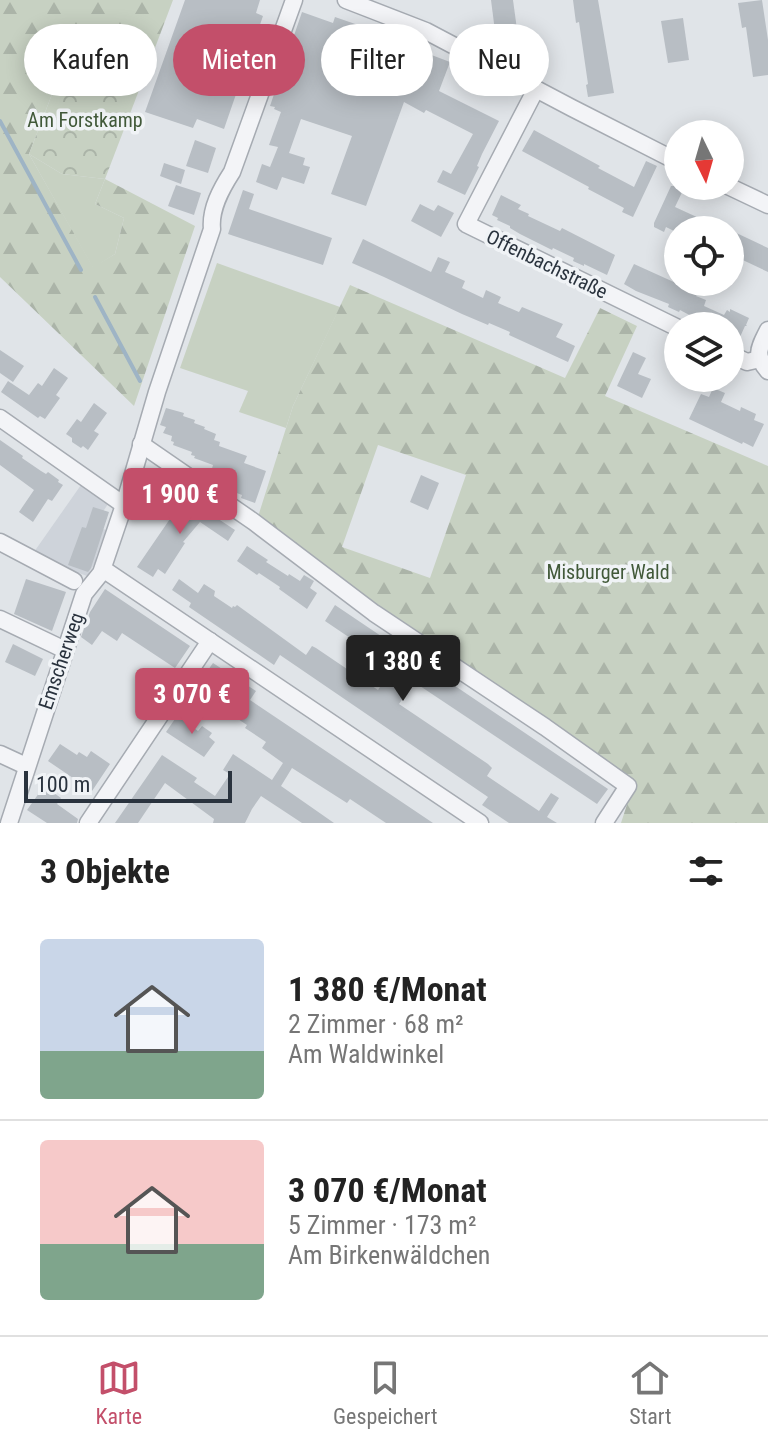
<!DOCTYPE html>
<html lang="de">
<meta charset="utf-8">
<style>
:root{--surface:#fff;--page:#f6f6f6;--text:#222;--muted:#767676;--line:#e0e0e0;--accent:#c34f6a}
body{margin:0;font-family:"Roboto Condensed",sans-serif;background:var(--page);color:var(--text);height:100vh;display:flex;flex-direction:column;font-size:30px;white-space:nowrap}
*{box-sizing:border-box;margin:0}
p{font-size:26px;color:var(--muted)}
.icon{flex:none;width:44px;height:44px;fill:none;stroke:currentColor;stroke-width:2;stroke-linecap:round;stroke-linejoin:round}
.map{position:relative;height:823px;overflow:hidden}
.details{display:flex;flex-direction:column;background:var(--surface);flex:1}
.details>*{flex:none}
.banner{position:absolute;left:24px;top:24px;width:720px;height:72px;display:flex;gap:16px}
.needle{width:52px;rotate:175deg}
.controls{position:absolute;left:664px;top:120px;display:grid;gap:16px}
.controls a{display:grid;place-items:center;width:80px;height:80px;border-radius:50%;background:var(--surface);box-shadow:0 4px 20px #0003;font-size:40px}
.scale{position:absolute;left:24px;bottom:20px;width:208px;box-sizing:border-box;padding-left:8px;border:4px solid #2a333e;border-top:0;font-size:22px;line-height:28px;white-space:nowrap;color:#2a333e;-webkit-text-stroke:6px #f0f3f6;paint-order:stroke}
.price{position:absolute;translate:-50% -68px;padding:0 18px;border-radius:8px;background:var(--accent);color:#fff;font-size:26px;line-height:52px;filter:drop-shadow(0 2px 4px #0008)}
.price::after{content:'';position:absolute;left:50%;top:48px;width:24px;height:18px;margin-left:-12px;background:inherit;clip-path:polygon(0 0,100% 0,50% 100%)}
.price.active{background:#222;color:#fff}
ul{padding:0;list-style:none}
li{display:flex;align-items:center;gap:24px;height:200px;padding:0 40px}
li+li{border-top:2px solid var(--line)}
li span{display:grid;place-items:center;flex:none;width:224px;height:160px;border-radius:8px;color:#555}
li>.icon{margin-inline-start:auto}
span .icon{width:96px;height:96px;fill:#fffc;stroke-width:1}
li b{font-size:34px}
h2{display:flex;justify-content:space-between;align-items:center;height:96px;padding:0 40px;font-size:34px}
.tag{padding:0 28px;border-radius:36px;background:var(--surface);box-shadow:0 4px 20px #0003;font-size:28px;line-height:72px}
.tag.active{background:var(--accent);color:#fff}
.menu{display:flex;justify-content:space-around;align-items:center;height:112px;border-top:2px solid var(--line);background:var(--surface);font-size:22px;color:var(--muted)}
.menu a{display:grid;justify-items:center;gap:4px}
.menu .active{color:var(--accent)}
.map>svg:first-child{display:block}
.built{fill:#ced3da}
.green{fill:#c7d1c2}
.forest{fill:url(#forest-firs);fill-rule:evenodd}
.park{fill:url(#park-crowns)}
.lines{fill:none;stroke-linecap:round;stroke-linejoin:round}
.stream{stroke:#9eb4c5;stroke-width:4}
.building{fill:#b8bec4}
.minor-casing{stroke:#a6abb2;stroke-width:19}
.minor{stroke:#f3f4f7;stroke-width:16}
.labels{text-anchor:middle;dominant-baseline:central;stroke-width:7;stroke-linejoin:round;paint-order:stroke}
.park-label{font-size:20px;fill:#415939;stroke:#f0f3f6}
.street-label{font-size:20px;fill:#2a333e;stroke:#f0f3f6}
</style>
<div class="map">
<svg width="768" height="823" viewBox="0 0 768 823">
<defs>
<pattern id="forest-firs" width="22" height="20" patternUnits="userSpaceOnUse" patternTransform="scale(2)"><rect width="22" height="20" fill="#c7d1c2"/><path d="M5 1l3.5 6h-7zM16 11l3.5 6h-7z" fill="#abb4a8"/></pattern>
<pattern id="park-crowns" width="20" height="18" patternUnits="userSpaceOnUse" patternTransform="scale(2)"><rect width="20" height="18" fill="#c7d1c2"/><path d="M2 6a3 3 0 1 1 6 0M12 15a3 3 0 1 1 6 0" fill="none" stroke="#abb4a8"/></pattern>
</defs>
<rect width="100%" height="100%" fill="#e0e4e8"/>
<path class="built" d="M81,485l27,19 -4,6 -1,19 3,1 -10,27 2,1 -11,18 -30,-11 -23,-13z"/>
<g class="green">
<path d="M29,154l33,20 43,5 -10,25 29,14 -9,36 -22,14z"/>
<path d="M217,263l123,44 -47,99 -7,22 -47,-16 9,-21 -68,-23z"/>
</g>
<g class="forest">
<path d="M0,0h173l-32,85 -77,-22 -35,91 64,113 22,-13 9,-36 -29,-14 10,-25 90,47 -61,180 -134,-129z"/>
<path d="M350,285l215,93 35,-70 37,18 -32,70 163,70v357h-147l12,-37 -377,-263 37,-117zM378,445l88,30 -36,103 -88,-31z"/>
</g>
<path class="park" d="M64,63l77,22 -36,94 -43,-5 -33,-20z"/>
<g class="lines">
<g class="stream">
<path d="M0,121l81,149"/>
<path d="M95,297l45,84"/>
</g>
</g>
<g class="building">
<path d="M185,0h75l-4,13 7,3 -39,113 -27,-10 -4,9 -48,-16z"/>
<path d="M491,0h22l6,44 -22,3z"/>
<path d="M573,0h25l16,93 -26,4 -2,-12 2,-1 -9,-62 -3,1z"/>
<path d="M762,0l6,40v35l-15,2 -7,-50 -4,1 -4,-25z"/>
<path d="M302,12l31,11 2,-6 52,18 2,-5 34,12 -2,9 29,11 -11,29 60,30 -17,33 -5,12 2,1 -14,28 -28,-13 6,-12 8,4 22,-40 -47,-24 -2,3 -20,-11 -38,104 -35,-12 21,-58 -51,-17 -12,34 16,5 -2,7 7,2 -6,17 -22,-7 -5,13 -21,-8 6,-18 8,3 8,-20 -9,-2 12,-33 -7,-3 1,-2 -5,-1z"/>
<path d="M683,18l6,42 -21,3 -7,-42z"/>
<path d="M534,130l66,36 -2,2 36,19 12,-26 11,5 -24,51 -11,-5 2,-4 -36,-19 1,-2 -67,-36z"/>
<path d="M195,140l21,8 -8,25 -22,-7z"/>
<path d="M164,163l21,7 -4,14 -21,-8z"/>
<path d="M176,185l25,8 -7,22 -26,-9z"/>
<path d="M671,186h14l-10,21 50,23h-47v3l-12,-6 -2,5 -10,-5v-4z"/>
<path d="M243,190l11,4 -5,15 83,29 -9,27 -95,-31z"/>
<path d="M501,195l20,10 -3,4 11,5 -1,2 32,15 2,-3 53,27 -8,20 -23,-11v2l-11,-5 1,-3 -21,-10 -1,2 -32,-16 -10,-6v-2l-13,-6 1,-2 -6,-3z"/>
<path d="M420,204l14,7 4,-6 16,8 -13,24 -30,-16z"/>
<path d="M730,230l38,18v24l-38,-18z"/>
<path d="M363,239l68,33 7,-15 12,5 -5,10 20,9 -3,7 21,10 3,-8 15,7 -3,6 21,9 3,-5 41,17 -7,13 19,9 -7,16 -59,-27 1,-3 -21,-9 -1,2 -26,-11 -78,-37 -32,-14z"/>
<path d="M634,264l64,29 -2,3 10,4 -2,6 20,9 3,-5 3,2v-3l19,9 -3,7 1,1h-2l-5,11 -10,-4v-7h-20l-30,-16 -1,2 -11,-5 1,-3 -33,-13 -12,-7z"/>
<path d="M0,350l24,16 -11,16 -13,-9z"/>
<path d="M633,352l13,6 -8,16 13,5 -9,19 -25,-12z"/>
<path d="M54,368l14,10 -12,17 4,3 -15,21 -5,-3 -2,2 -37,-26 7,-11 21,14 9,-12 4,3z"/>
<path d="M713,388l12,5 -4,9 19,9 1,-4 15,7 -2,6 10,4 -11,23 -10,-5 -1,2 -53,-25 12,-25 8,3z"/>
<path d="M94,403l13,10 -13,18 5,3 -11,16 -5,-4 -2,2 -9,-6v-4l-6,-4 11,-15 4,3z"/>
<path d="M166,408l18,5 -1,3 12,4 -1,3 11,4 -1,2 12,5 -2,6 6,2 -1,4 28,10 -3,7 22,8 -11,32 -14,-5 1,-3 -8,-3 2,-4 -22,-8 2,-6 -5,-2 2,-7 -19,-7 1,-2 -4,-1 1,-3 -19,-7 1,-3 -3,-1 1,-5 -9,-3 3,-6 -6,-2z"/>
<path d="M0,440l23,16 -1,2 19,13 5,3 2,-2 11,8 -1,2 5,3 -11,16 -4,-2 -15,23 -14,-10 15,-22 -34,-25z"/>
<path d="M421,475l18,8 -11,27 -18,-8z"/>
<path d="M185,497l50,33 -7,11 -28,-19 -17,20 2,1 -20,31 -7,-5 -5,8 -16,-10z"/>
<path d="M93,507l16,5 -18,56 -3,4 -20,-7 14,-38 4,1z"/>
<path d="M247,546l21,14 -2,2 22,14 1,-2 11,7 4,-6 10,6 -4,7 7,5 -10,16 -28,-20 1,-2 -21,-14 -2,2 -20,-14z"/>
<path d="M26,579l40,13 -14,39 -38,-17z"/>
<path d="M179,579l19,14 6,-9 11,7 -1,5 18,12 1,-2 2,1 2,-2 69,50 6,-9 4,2 62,42 15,-23 -68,-46 10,-16 273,184 -11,15 -183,-122 -15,22 89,60 4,4 -5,8 52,35 12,-18 8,5 -12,19 10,6h-48l-27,-18 6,-8 -208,-142 -6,10 -85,-58 2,-4 -19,-13z"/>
<path d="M105,589l85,57 -15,22 -53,-35 -5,8 -15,-10 -10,14 -11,-8 9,-25z"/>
<path d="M13,644l30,15 -8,17 -30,-14z"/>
<path d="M213,663l43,28 -6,9 183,123h-47l-36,-24 -3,4 -55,-35 -11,18 53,37h-32l-41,-27 -9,13 -7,14h-32l1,-4 -49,-36 -27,40h-23l47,-68 35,23 -3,4 21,14 15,-22 -7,-4 10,-16 39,26 11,-17 -21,-15 4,-6 -21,-14 2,-3 -53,-35z"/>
<path d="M177,716l21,15 4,-5 10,7 -3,4 6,5 -11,15 -38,-25z"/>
<path d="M60,744l17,11 2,-3 8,5 4,-6 19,13 -18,27 -44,-30z"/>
<path d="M44,786l17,12 -4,6 21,15 -1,4h-30l-20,-13z"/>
</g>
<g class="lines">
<defs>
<g id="minor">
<path d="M346,0l80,31 146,77 106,54"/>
<path d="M536,89l-70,135 212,104"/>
<path d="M728,186l40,19"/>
<path d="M768,330c-9,18 -14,24 0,41"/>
<path d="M730,354l17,8 13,-3"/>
<path d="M0,418l124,87"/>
<path d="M141,444l113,78 120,91 171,114 83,59 -24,37"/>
<path d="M0,542l74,39"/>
<path d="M103,569l377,254"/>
<path d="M0,619l65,31"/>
<path d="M0,754l26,12"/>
<path d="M9,823l75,-229 17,-21 23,-68 33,-113 55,-163c-2,-20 9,-40 20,-57l62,-172"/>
<path d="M88,823l122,-182"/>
</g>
</defs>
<use href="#minor" class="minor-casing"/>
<use href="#minor" class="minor"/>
</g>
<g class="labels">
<g class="park-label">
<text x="85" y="120">Am Forstkamp</text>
<text x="608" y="572">Misburger Wald</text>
</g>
<g class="street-label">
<text transform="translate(547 264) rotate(26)">Offenbachstraße</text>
<text transform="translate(61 661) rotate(-71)">Emscherweg</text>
</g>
</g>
</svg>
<div class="controls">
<a><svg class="needle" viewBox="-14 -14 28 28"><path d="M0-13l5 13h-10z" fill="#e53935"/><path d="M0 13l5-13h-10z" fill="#767676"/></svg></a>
<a><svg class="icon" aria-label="locate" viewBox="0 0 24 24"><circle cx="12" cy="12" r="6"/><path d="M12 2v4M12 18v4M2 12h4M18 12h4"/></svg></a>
<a><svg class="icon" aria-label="layers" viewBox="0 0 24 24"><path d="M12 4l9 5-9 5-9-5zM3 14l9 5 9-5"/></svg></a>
</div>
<div class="scale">100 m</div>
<b class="price" style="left:180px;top:536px">1 900 €</b>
<b class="price active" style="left:403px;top:703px">1 380 €</b>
<b class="price" style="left:192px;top:736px">3 070 €</b>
<div class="banner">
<a class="tag">Kaufen</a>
<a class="tag active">Mieten</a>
<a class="tag">Filter</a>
<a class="tag">Neu</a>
</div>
</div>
<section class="details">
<h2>3 Objekte<svg class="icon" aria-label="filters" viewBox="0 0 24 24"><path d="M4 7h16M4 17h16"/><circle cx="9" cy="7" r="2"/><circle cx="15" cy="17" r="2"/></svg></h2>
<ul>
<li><span style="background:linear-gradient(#c9d6e8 70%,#7fa58c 0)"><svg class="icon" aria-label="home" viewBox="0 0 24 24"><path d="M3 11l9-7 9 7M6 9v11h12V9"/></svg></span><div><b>1 380 €/Monat</b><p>2 Zimmer · 68 m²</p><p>Am Waldwinkel</p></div></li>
<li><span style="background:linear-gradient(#f6c9c9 65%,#7fa58c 0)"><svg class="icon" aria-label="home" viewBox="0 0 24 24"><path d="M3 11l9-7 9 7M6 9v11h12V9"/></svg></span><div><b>3 070 €/Monat</b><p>5 Zimmer · 173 m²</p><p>Am Birkenwäldchen</p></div></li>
</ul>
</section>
<nav class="menu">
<a class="active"><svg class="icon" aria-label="map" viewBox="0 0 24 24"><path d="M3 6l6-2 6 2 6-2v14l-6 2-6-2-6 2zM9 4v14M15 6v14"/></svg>Karte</a>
<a><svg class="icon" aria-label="saved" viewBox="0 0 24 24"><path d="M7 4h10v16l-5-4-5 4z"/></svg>Gespeichert</a>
<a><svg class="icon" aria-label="home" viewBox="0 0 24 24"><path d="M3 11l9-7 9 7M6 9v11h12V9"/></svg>Start</a>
</nav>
